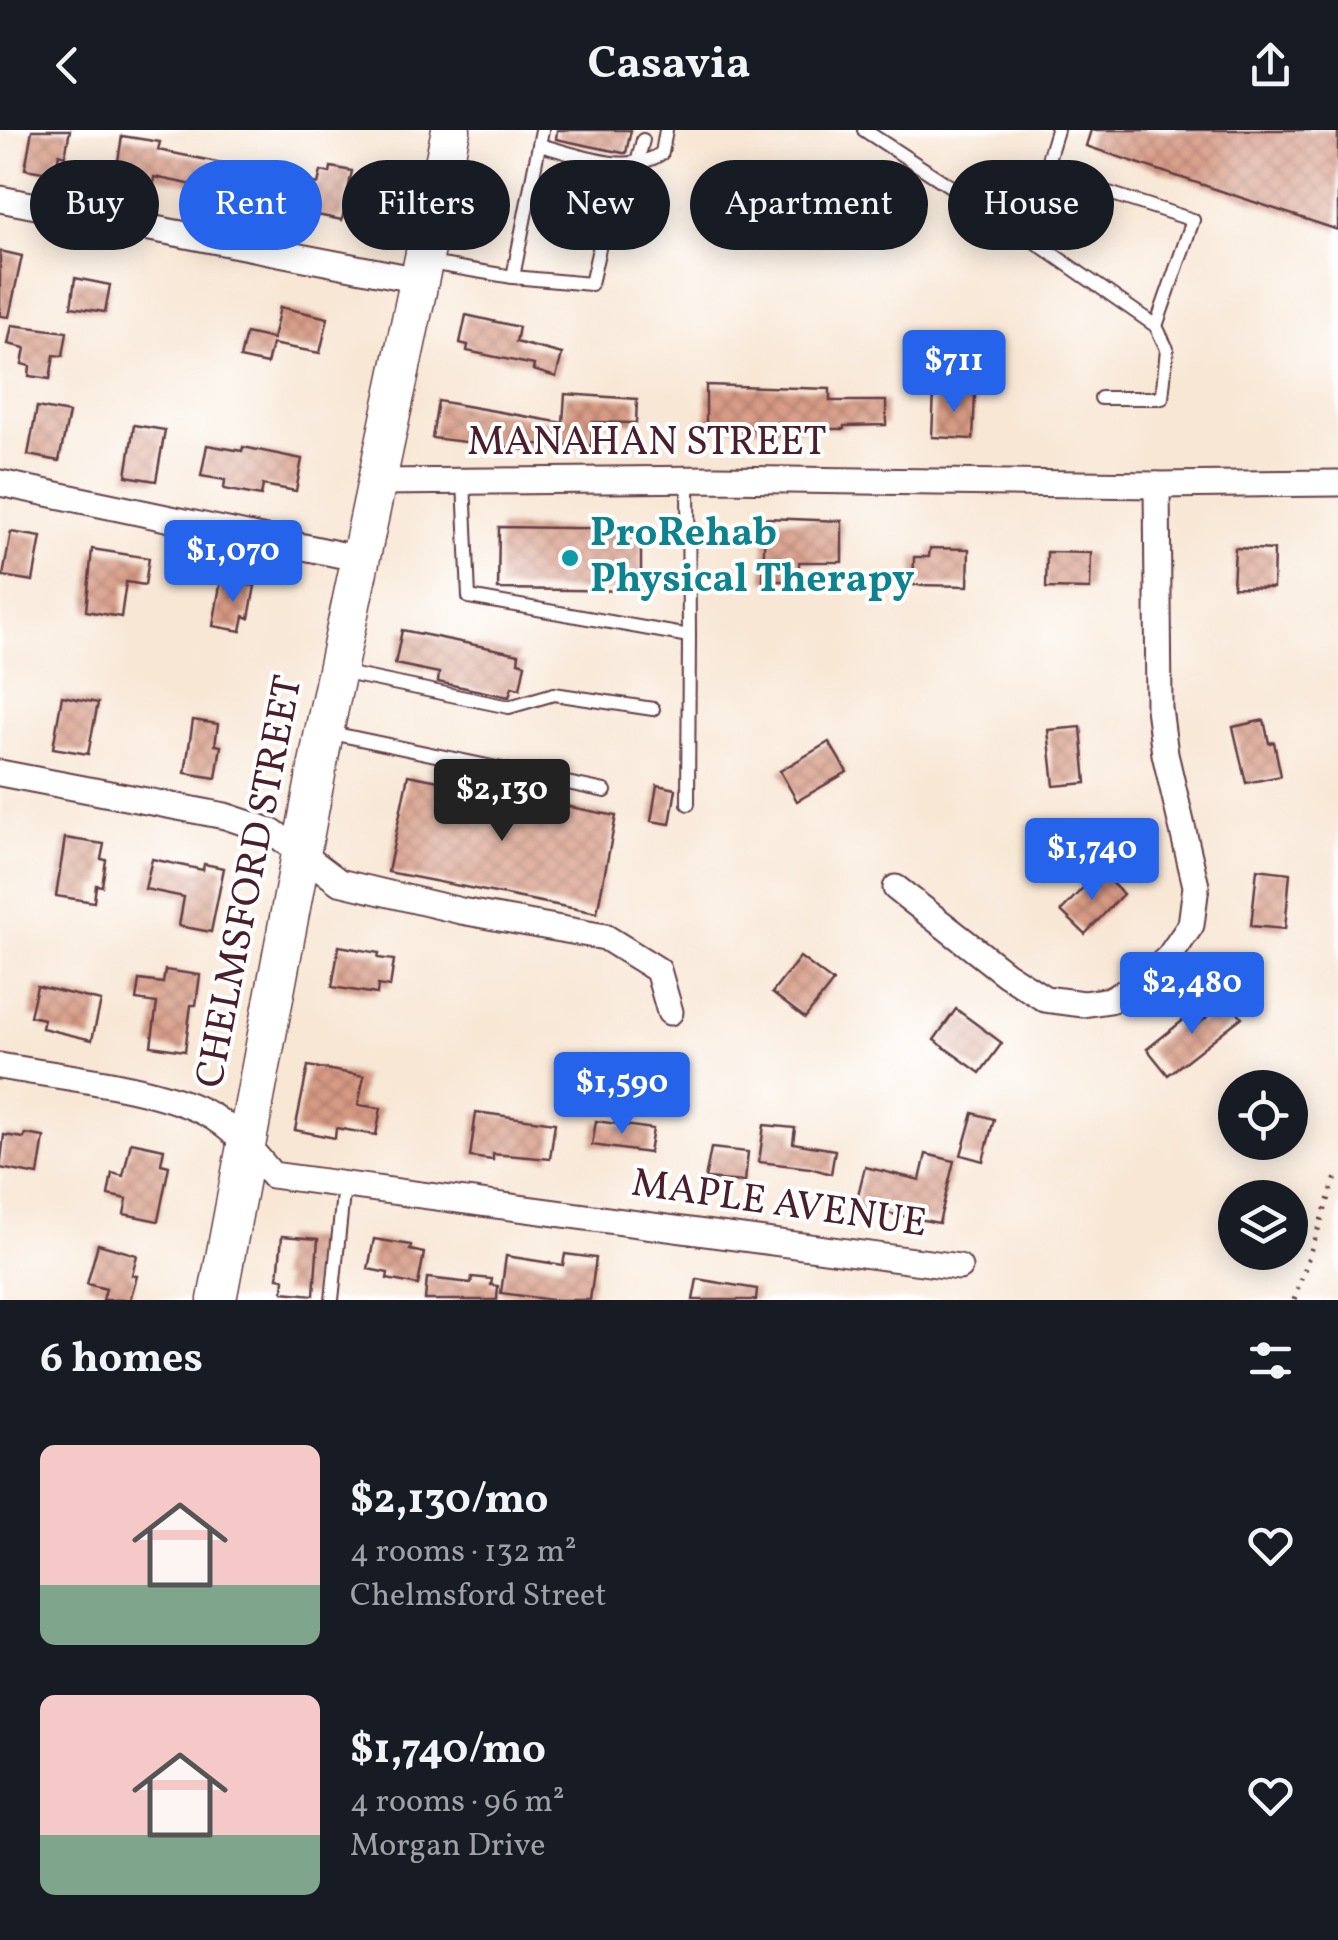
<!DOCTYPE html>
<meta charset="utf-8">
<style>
:root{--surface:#171b24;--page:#242831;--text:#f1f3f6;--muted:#9ea1a6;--accent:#2563eb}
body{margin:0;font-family:Vollkorn,serif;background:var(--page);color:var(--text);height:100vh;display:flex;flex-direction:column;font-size:38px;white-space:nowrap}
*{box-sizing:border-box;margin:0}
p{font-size:32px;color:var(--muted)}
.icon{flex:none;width:55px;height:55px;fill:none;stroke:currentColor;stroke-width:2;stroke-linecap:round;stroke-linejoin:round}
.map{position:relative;height:1170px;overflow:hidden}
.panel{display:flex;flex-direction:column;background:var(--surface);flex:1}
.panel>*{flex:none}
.guide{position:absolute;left:30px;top:30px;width:1280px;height:90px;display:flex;gap:20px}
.tools{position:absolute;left:1218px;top:940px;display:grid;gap:20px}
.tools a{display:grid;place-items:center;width:90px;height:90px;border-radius:50%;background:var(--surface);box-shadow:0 5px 25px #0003;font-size:50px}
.price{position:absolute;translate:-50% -85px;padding:0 22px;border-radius:10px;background:var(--accent);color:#fff;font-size:32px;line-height:65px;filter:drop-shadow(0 2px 5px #0008)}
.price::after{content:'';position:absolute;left:50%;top:60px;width:30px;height:22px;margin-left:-15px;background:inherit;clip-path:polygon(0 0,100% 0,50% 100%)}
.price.on{background:#222;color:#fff}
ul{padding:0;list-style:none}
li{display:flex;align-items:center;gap:30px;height:250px;padding:0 40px}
li span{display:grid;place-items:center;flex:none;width:280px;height:200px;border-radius:15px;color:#555}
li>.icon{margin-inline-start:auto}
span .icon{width:120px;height:120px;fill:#fffc;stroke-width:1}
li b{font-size:42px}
h2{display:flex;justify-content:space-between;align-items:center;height:120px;padding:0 40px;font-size:42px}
.pill{padding:0 35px;border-radius:45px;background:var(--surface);box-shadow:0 5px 25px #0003;font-size:35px;line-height:90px}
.pill.on{background:var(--accent);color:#fff}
header{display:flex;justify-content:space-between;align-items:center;height:130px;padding:0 40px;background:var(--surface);font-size:45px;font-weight:700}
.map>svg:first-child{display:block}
.building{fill:url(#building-cross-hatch)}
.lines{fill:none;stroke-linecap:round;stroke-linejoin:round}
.lane-casing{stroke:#643d44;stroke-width:16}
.street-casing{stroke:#643d44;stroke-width:29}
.primary-casing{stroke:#643d44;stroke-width:41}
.path{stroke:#643d44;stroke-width:5;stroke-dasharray:2.5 8;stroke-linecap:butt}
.lane{stroke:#fff;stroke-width:12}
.street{stroke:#fff;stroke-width:25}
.primary{stroke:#fff;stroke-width:38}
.culture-dot{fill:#0f9aa8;stroke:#fff;stroke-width:4}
.labels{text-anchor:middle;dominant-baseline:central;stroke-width:8;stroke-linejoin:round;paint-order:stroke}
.street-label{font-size:40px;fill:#4a1f2b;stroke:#fff}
.culture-label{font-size:40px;font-weight:bold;fill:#0d838f;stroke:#fff;text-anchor:start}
</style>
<header><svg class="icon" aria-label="back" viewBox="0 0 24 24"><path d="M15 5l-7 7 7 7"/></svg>Casavia<svg class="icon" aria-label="share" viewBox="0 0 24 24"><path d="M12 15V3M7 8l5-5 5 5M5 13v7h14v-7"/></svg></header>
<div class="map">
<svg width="1338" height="1170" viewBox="0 0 1338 1170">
<defs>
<pattern id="building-cross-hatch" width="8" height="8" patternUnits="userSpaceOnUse" patternTransform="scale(2.5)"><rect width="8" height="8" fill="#d89b85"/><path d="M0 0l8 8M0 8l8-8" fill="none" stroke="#b17e6d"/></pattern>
</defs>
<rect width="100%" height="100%" fill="#fff"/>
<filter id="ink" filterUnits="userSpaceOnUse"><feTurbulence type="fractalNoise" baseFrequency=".01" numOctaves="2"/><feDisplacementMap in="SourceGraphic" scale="20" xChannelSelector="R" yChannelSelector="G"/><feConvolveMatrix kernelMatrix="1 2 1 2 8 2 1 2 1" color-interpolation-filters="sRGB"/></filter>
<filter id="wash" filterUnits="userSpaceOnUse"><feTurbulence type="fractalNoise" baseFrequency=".0048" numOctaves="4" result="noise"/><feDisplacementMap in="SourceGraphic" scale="40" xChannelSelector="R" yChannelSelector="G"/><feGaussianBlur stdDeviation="2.25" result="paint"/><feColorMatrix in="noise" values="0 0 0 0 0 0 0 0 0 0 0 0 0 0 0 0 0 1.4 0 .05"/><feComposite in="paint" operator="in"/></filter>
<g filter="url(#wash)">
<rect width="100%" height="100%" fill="#f8e7d5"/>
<g id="blocks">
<g class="building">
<path d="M32,0h38l-5,26 -6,-2 -4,20 -30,-5z"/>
<path d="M557,0h74l-5,23h-3l-67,-14z"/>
<path d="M1091,0h247v100l-252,-84z"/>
<path d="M122,6l38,6 -2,8 69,14 -4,19 -3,-1 -2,8 -64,-13 -1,9 -38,-6z"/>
<path d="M331,37l21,4 -10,49 -30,-6 2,-8 -50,-10 5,-22 49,10 3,-13 9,2z"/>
<path d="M0,121l22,5 -13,61 -9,-1z"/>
<path d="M75,148l35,7 -5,27 -34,-5z"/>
<path d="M280,177l48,11 -8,35 -48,-9 -5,20 -27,-6 6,-25 27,6z"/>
<path d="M466,185l53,12 -3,15 46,12 -6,23 -23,-7 1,-5 -67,-14 1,-6 -8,-2z"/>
<path d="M12,195l55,7 -4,24 -9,-1 -4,24 -21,-3 1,-10 -8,-2 3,-16 -17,-4z"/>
<path d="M706,255l124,4v12h56v24l-42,1v3l-138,-1z"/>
<path d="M934,261l41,2 -2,46 -41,-2z"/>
<path d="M565,264l72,5 -1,24 -44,-1 -1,24 -59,-2 -1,6 -99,-12 6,-37 125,22z"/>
<path d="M37,277l32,6 -10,48 -31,-6z"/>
<path d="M134,295l31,5 -9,51 -30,-5z"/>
<path d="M207,315l35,6 1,-4 59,12 -6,32 -33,-6 -2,11 -37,-7 1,-9 -24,-4z"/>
<path d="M765,388l77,3v41h-43v19h-36z"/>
<path d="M499,397l142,2v62l-143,-2z"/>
<path d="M11,402l30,5 -8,44 -30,-5z"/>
<path d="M930,418l39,1 -1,37 -55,-1 1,-28h15z"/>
<path d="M1235,418l39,2 -1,38 -40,-1z"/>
<path d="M92,419l57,9 -4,27 -19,-3 -5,35 -35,-6z"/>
<path d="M1047,422l44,1 -1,36 -44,-1z"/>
<path d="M221,450l34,6 -6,32 -5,-2 -3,15 -28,-5z"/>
<path d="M402,500l117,24 -1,8 7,2 -5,25 -8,-2 -3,10 -71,-15 1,-9 -44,-9z"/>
<path d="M62,566l36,7 -10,51 -35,-6z"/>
<path d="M193,590l25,4 -3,21 6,1 -5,32 -31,-5z"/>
<path d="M1264,590l5,23 5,-1 7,34 -35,7 -13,-56z"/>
<path d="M1081,597l5,56 -32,3 -6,-56z"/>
<path d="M829,612l18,30 -50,29 -17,-30z"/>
<path d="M408,645l208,41 -19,97 -209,-41z"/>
<path d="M657,655l19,4 -6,35 -19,-3z"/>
<path d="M65,708l39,6 -3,15 5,1 -4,26 -6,-1 -2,17 -38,-6z"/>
<path d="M152,729l51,11 1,-6 20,4 -13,64 -32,-6 5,-29 -39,-8z"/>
<path d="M1257,739l33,4 -5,56 -34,-3z"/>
<path d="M1099,741l24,23 -38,40 -24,-23z"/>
<path d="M339,816l40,7 -1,5 16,2 -4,27 -12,-2 -1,9 -45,-7z"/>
<path d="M800,827l33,25 -28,36 -33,-25z"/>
<path d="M165,840l35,5 -4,30h-5l-6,46 -34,-5 6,-43 -21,-3 3,-20 24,3z"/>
<path d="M37,856l64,15 -9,39 -50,-12 2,-9 -14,-3z"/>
<path d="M1227,869l15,18 -74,58 -21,-26 44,-35 8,10z"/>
<path d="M956,879l46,34 -22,30 -46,-33z"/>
<path d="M308,936l56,10 -6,29 23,3 -5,27 -40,-7 -1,10 -40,-8z"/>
<path d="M476,982l79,11 -5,36 -57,-5v6l-23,-3z"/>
<path d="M973,983l21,6 -11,42 -22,-6z"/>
<path d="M596,991l57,8 -4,24 -57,-8z"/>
<path d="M764,995l31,3 -2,15 42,7 -4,24 -21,-6 -51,-6z"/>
<path d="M25,1004l19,3 -6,38 -38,-7 4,-33 20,3z"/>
<path d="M131,1012l33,7 -3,15 8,2 -11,55 -34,-7 3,-15 -19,-4 4,-22 11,3z"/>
<path d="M711,1018l37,4 -3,30 -40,-3z"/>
<path d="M926,1024l28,7 -15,62 -84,-16 10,-40 55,13z"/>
<path d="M282,1106l36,3 -4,56 -31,-3 1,-13 -6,-1z"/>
<path d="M374,1109l37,6 -1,5 14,3 -6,32 -31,-6 1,-6 -20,-4z"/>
<path d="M98,1114l39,11 -5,20 5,1 -7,24h-27l3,-11 -19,-5z"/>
<path d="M565,1124l31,4 -6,42h-38l-51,-7 5,-37 57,9z"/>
<path d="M472,1147l20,2 -1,6 7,1 -1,14h-72l2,-22 44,5z"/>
<path d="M697,1149l60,10 -1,11h-63z"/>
</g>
</g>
</g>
<g filter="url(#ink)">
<use href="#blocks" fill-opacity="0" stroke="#643d44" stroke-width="2.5"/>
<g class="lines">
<defs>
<g id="lane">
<path d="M864,0l161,105 32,-105"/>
<path d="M539,15c38,9 89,32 123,8l4,-23"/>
<path d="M637,33l6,-23"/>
<path d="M1044,42l149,48 -37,106"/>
<path d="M1025,105l131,91 11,23 -5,49h-61"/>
<path d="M429,133l84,14 78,7 27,-120"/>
<path d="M513,147l29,-147"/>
<path d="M464,351l5,116 220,39 -1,-156"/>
<path d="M340,542l169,35 45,-13 99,15"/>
<path d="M327,602l278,59"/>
<path d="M688,674l1,-168"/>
<path d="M332,1170l12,-116"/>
</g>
<g id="street">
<path d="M0,69l419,81"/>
<path d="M376,352l340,-3 441,6 181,-2"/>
<path d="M0,353l361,76"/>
<path d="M0,643l225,43 48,16 66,50 122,29 144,26 53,33 12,42"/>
<path d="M896,758l110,86 39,25 38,5 27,-4 30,-16 29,-27 22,-32 5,-39 -31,-132 -6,-46 -2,-223"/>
<path d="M0,936c61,11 150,19 204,46 28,14 49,40 68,63l687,92"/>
</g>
<path id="primary" d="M217,1170l107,-568 127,-602"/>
</defs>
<use href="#lane" class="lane-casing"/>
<use href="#street" class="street-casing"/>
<use href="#primary" class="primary-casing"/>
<path class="path" d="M1294,1170l44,-129"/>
<use href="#lane" class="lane"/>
<use href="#street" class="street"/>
<use href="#primary" class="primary"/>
</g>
</g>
<circle class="culture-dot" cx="570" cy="428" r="10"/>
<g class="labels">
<g class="street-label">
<text x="647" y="314">MANAHAN STREET</text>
<text transform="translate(251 752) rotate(-79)">CHELMSFORD STREET</text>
<text transform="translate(779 1075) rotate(8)">MAPLE AVENUE</text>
</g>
<g class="culture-label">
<text x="590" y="405">ProRehab<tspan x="590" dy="46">Physical Therapy</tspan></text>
</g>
</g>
</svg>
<div class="tools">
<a><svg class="icon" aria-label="locate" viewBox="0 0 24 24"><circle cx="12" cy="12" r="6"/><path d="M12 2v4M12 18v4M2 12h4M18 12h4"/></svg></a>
<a><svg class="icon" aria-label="layers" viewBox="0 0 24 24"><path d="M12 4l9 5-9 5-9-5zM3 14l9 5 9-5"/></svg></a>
</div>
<b class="price" style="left:954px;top:285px">$711</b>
<b class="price" style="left:233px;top:475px">$1,070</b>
<b class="price on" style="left:502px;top:714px">$2,130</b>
<b class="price" style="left:1092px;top:773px">$1,740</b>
<b class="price" style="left:1192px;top:907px">$2,480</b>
<b class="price" style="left:622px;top:1007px">$1,590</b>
<div class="guide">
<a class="pill">Buy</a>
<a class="pill on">Rent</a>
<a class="pill">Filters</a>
<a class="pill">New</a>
<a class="pill">Apartment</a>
<a class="pill">House</a>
</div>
</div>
<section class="panel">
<h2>6 homes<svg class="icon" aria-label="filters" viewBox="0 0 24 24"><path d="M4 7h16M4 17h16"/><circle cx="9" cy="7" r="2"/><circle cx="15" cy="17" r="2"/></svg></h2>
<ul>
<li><span style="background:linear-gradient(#f6c9c9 70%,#7fa58c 0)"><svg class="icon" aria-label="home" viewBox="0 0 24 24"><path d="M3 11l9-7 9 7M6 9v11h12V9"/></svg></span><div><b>$2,130/mo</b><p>4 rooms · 132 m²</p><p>Chelmsford Street</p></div><svg class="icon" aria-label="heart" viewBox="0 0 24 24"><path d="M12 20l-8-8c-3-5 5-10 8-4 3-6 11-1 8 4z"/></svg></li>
<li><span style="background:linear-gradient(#f6c9c9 70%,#7fa58c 0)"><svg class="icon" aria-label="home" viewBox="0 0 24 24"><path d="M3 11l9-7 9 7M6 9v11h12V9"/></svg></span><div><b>$1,740/mo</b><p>4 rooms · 96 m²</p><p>Morgan Drive</p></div><svg class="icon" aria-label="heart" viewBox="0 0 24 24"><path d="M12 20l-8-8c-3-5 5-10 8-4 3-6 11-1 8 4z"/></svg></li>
</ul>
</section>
